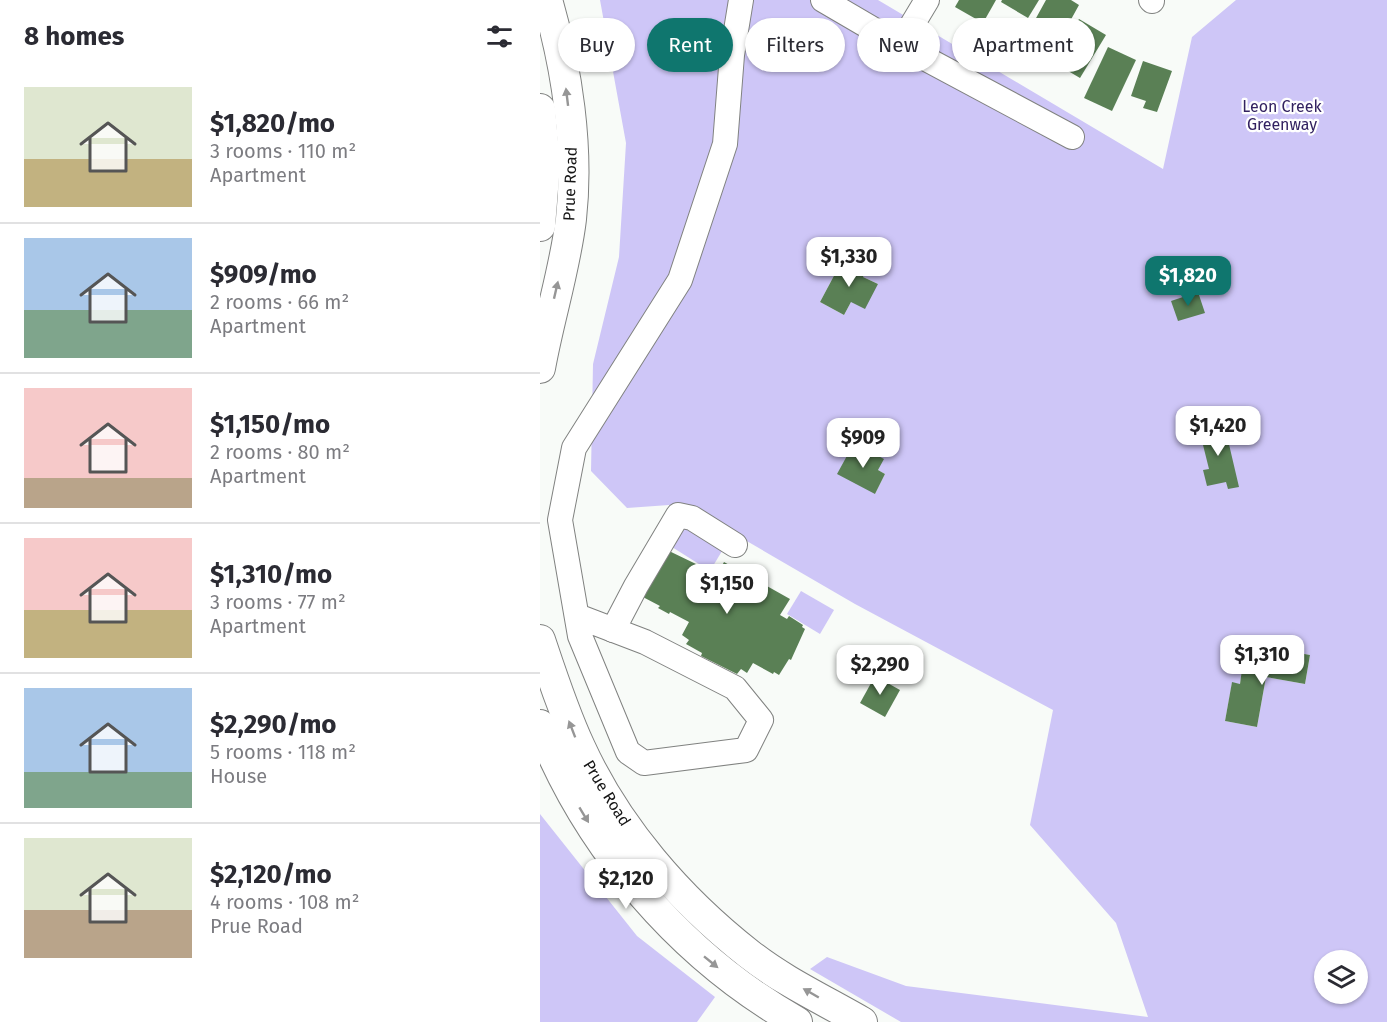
<!DOCTYPE html>
<meta charset="utf-8">
<style>
:root{--surface:#fff;--page:#f7f7f7;--text:#2b2b33;--muted:#7c7c81;--line:#e1e1e2;--accent:#0f766e}
body{margin:0;font-family:"Fira Sans",sans-serif;background:var(--page);color:var(--text);height:100vh;display:flex;flex-direction:column;font-size:22px;white-space:nowrap}
*{box-sizing:border-box;margin:0}
p{font-size:20px;color:var(--muted)}
.icon{flex:none;width:33px;height:33px;fill:none;stroke:currentColor;stroke-width:2;stroke-linecap:round;stroke-linejoin:round}
.map{position:relative;flex:1;overflow:hidden}
.sheet{display:flex;flex-direction:column;background:var(--surface);width:540px}
.sheet>*{flex:none}
.top-card{position:absolute;left:18px;top:18px;width:570px;height:54px;display:flex;gap:12px}
.controls{position:absolute;left:774px;top:950px;display:grid;gap:12px}
.controls a{display:grid;place-items:center;width:54px;height:54px;border-radius:50%;background:var(--surface);box-shadow:0 2px 4px #0004;font-size:30px}
.price{position:absolute;translate:-50% -51px;padding:0 14px;border-radius:12px;background:#fff;color:#222;font-size:20px;line-height:39px;filter:drop-shadow(0 2px 3px #0008)}
.price::after{content:'';position:absolute;left:50%;top:36px;width:18px;height:14px;margin-left:-9px;background:inherit;clip-path:polygon(0 0,100% 0,50% 100%)}
.price.selected{background:var(--accent);color:#fff}
ul{padding:0;list-style:none}
li{display:flex;align-items:center;gap:18px;height:150px;padding:0 24px}
li+li{border-top:2px solid var(--line)}
li span{display:grid;place-items:center;flex:none;width:168px;height:120px;border-radius:0px;color:#555}
li>.icon{margin-inline-start:auto}
span .icon{width:72px;height:72px;fill:#fffc;stroke-width:1}
li b{font-size:26px}
h2{display:flex;justify-content:space-between;align-items:center;height:72px;padding:0 24px;font-size:26px}
.chip{padding:0 21px;border-radius:27px;background:var(--surface);box-shadow:0 2px 4px #0004;font-size:21px;line-height:54px}
.chip.selected{background:var(--accent);color:#fff}
main{display:flex;flex:1;min-height:0}
.map>svg:first-child{display:block}
.green{fill:#cec6f7;fill-rule:evenodd}
.building{fill:#5a8055}
.lines{fill:none;stroke-linecap:round;stroke-linejoin:round}
.minor-casing{stroke:#808280;stroke-width:26}
.major-casing{stroke:#808280;stroke-width:32}
.minor{stroke:#fff;stroke-width:24}
.major{stroke:#fff;stroke-width:30}
.oneway{fill:#969696}
.labels{text-anchor:middle;dominant-baseline:central;stroke-width:4.5;stroke-linejoin:round;paint-order:stroke}
.park-label{font-size:16px;fill:#332261;stroke:#fff}
.street-label{font-size:16px;fill:#161616;stroke:#fff}
</style>
<main>
<section class="sheet">
<h2>8 homes<svg class="icon" aria-label="filters" viewBox="0 0 24 24"><path d="M4 7h16M4 17h16"/><circle cx="9" cy="7" r="2"/><circle cx="15" cy="17" r="2"/></svg></h2>
<ul>
<li><span style="background:linear-gradient(#dfe7d0 60%,#c2b280 0)"><svg class="icon" aria-label="home" viewBox="0 0 24 24"><path d="M3 11l9-7 9 7M6 9v11h12V9"/></svg></span><div><b>$1,820/mo</b><p>3 rooms · 110 m²</p><p>Apartment</p></div></li>
<li><span style="background:linear-gradient(#a9c7e8 60%,#7fa58c 0)"><svg class="icon" aria-label="home" viewBox="0 0 24 24"><path d="M3 11l9-7 9 7M6 9v11h12V9"/></svg></span><div><b>$909/mo</b><p>2 rooms · 66 m²</p><p>Apartment</p></div></li>
<li><span style="background:linear-gradient(#f6c9c9 75%,#b9a48a 0)"><svg class="icon" aria-label="home" viewBox="0 0 24 24"><path d="M3 11l9-7 9 7M6 9v11h12V9"/></svg></span><div><b>$1,150/mo</b><p>2 rooms · 80 m²</p><p>Apartment</p></div></li>
<li><span style="background:linear-gradient(#f6c9c9 60%,#c2b280 0)"><svg class="icon" aria-label="home" viewBox="0 0 24 24"><path d="M3 11l9-7 9 7M6 9v11h12V9"/></svg></span><div><b>$1,310/mo</b><p>3 rooms · 77 m²</p><p>Apartment</p></div></li>
<li><span style="background:linear-gradient(#a9c7e8 70%,#7fa58c 0)"><svg class="icon" aria-label="home" viewBox="0 0 24 24"><path d="M3 11l9-7 9 7M6 9v11h12V9"/></svg></span><div><b>$2,290/mo</b><p>5 rooms · 118 m²</p><p>House</p></div></li>
<li><span style="background:linear-gradient(#dfe7d0 60%,#b9a48a 0)"><svg class="icon" aria-label="home" viewBox="0 0 24 24"><path d="M3 11l9-7 9 7M6 9v11h12V9"/></svg></span><div><b>$2,120/mo</b><p>4 rooms · 108 m²</p><p>Prue Road</p></div></li>
</ul>
</section>
<div class="map">
<svg width="847" height="1022" viewBox="0 0 847 1022">
<rect width="100%" height="100%" fill="#f8fbf8"/>
<g class="green">
<path d="M60,0h278l285,169 29,-132 44,-37h151v1022h-486l-91,-53 17,-12 79,29 242,31 -32,-94 -86,-98 23,-115 -198,-106 -172,-100 -56,4 -36,-37 2,-107 26,-107 7,-114zM304,257l23,12 -4,8 15,7 -27,18 -7,13 -24,-13zM314,444l29,15 -5,11 7,4 -10,20zM742,650l28,5 -5,29 -39,-7 -9,50 -32,-6 7,-38 8,1 4,-22 34,7zM784,960h34v33h-34z"/>
<path d="M144,527l38,24 -12,20 -38,-24z"/>
<path d="M261,591l33,19 -14,24 -33,-20z"/>
<path d="M0,814l97,122 78,61 -18,25h-157z"/>
</g>
<g class="building">
<path d="M419,0h37l-13,23 -28,-16z"/>
<path d="M462,0h37l-11,18 -27,-16z"/>
<path d="M506,0h25l8,5 -21,38 -9,-5 -5,10 -19,-10z"/>
<path d="M539,19l27,16 -26,43 -27,-16z"/>
<path d="M568,47l28,13 -24,51 -28,-13z"/>
<path d="M603,61l29,10 -15,41 -14,-4 3,-7 -15,-5z"/>
<path d="M304,257l23,12 -4,8 15,7 -13,25 -14,-7 -7,13 -24,-13z"/>
<path d="M658,292l7,21 -27,8 -7,-20z"/>
<path d="M684,423l15,64 -11,2 -2,-7 -19,4 -4,-16 6,-1 -10,-40z"/>
<path d="M314,443l30,16 -6,11 7,4 -10,20 -38,-20z"/>
<path d="M127,550l29,14 -2,3 21,12 9,-17 66,37 -10,16 7,4 2,-3 14,9 -1,2 3,2 -14,31 -2,-1 -10,16 -5,-3 -1,2 -20,-11 -6,10 -6,-4 -4,5 -36,-18 1,-3 -16,-9 3,-4 -7,-5 7,-13 -19,-10 -1,2 -11,-6 2,-2 -19,-10z"/>
<path d="M742,650l28,5 -5,29 -39,-7 -9,50 -32,-6 7,-39 8,2 3,-22 35,7z"/>
<path d="M335,676l25,14 -15,27 -25,-14z"/>
</g>
<g class="lines">
<defs>
<g id="minor">
<path d="M283,0l77,45 172,92"/>
<path d="M611,0l1,1"/>
<path d="M360,45l27,-45"/>
<path d="M37,616l68,26 90,46 26,32 -15,30 -102,13 -16,-11 -48,-116 -20,-116 14,-72 106,-168 45,-136 7,-89 9,-55"/>
<path d="M73,630l23,-44 42,-71 14,3 43,27"/>
</g>
<g id="major">
<path d="M0,109l5,55 -5,62"/>
<path d="M0,368c9,-50 25,-99 31,-149 8,-71 -4,-151 -24,-219"/>
<path d="M0,640c12,36 24,73 40,107 37,81 99,152 169,207 34,27 75,46 113,68"/>
<path d="M0,725c48,123 142,232 257,297"/>
</g>
</defs>
<use href="#minor" class="minor-casing"/>
<use href="#major" class="major-casing"/>
<use href="#minor" class="minor"/>
<use href="#major" class="major"/>
</g>
<defs><path id="oneway-solid" d="M-6-.8H1V-3.2L6.5 0L1 3.2V.8H-6Z" transform="scale(1.5)"/></defs>
<g class="oneway">
<use href="#oneway-solid" transform="translate(27 97) rotate(-97)"/>
<use href="#oneway-solid" transform="translate(16 290) rotate(-77)"/>
<use href="#oneway-solid" transform="translate(32 729) rotate(-111)"/>
<use href="#oneway-solid" transform="translate(44 815) rotate(59)"/>
<use href="#oneway-solid" transform="translate(171 962) rotate(39)"/>
<use href="#oneway-solid" transform="translate(271 993) rotate(-150)"/>
</g>
<g class="labels">
<g class="park-label">
<text x="742" y="106">Leon Creek<tspan x="742" dy="18">Greenway</tspan></text>
</g>
<g class="street-label">
<text transform="translate(30 184) rotate(-88)">Prue Road</text>
<text transform="translate(67 793) rotate(58)">Prue Road</text>
</g>
</g>
</svg>
<div class="controls">
<a><svg class="icon" aria-label="layers" viewBox="0 0 24 24"><path d="M12 4l9 5-9 5-9-5zM3 14l9 5 9-5"/></svg></a>
</div>
<b class="price" style="left:309px;top:288px">$1,330</b>
<b class="price selected" style="left:648px;top:307px">$1,820</b>
<b class="price" style="left:678px;top:457px">$1,420</b>
<b class="price" style="left:323px;top:469px">$909</b>
<b class="price" style="left:187px;top:615px">$1,150</b>
<b class="price" style="left:722px;top:686px">$1,310</b>
<b class="price" style="left:340px;top:696px">$2,290</b>
<b class="price" style="left:86px;top:910px">$2,120</b>
<div class="top-card">
<a class="chip">Buy</a>
<a class="chip selected">Rent</a>
<a class="chip">Filters</a>
<a class="chip">New</a>
<a class="chip">Apartment</a>
</div>
</div>
</main>
